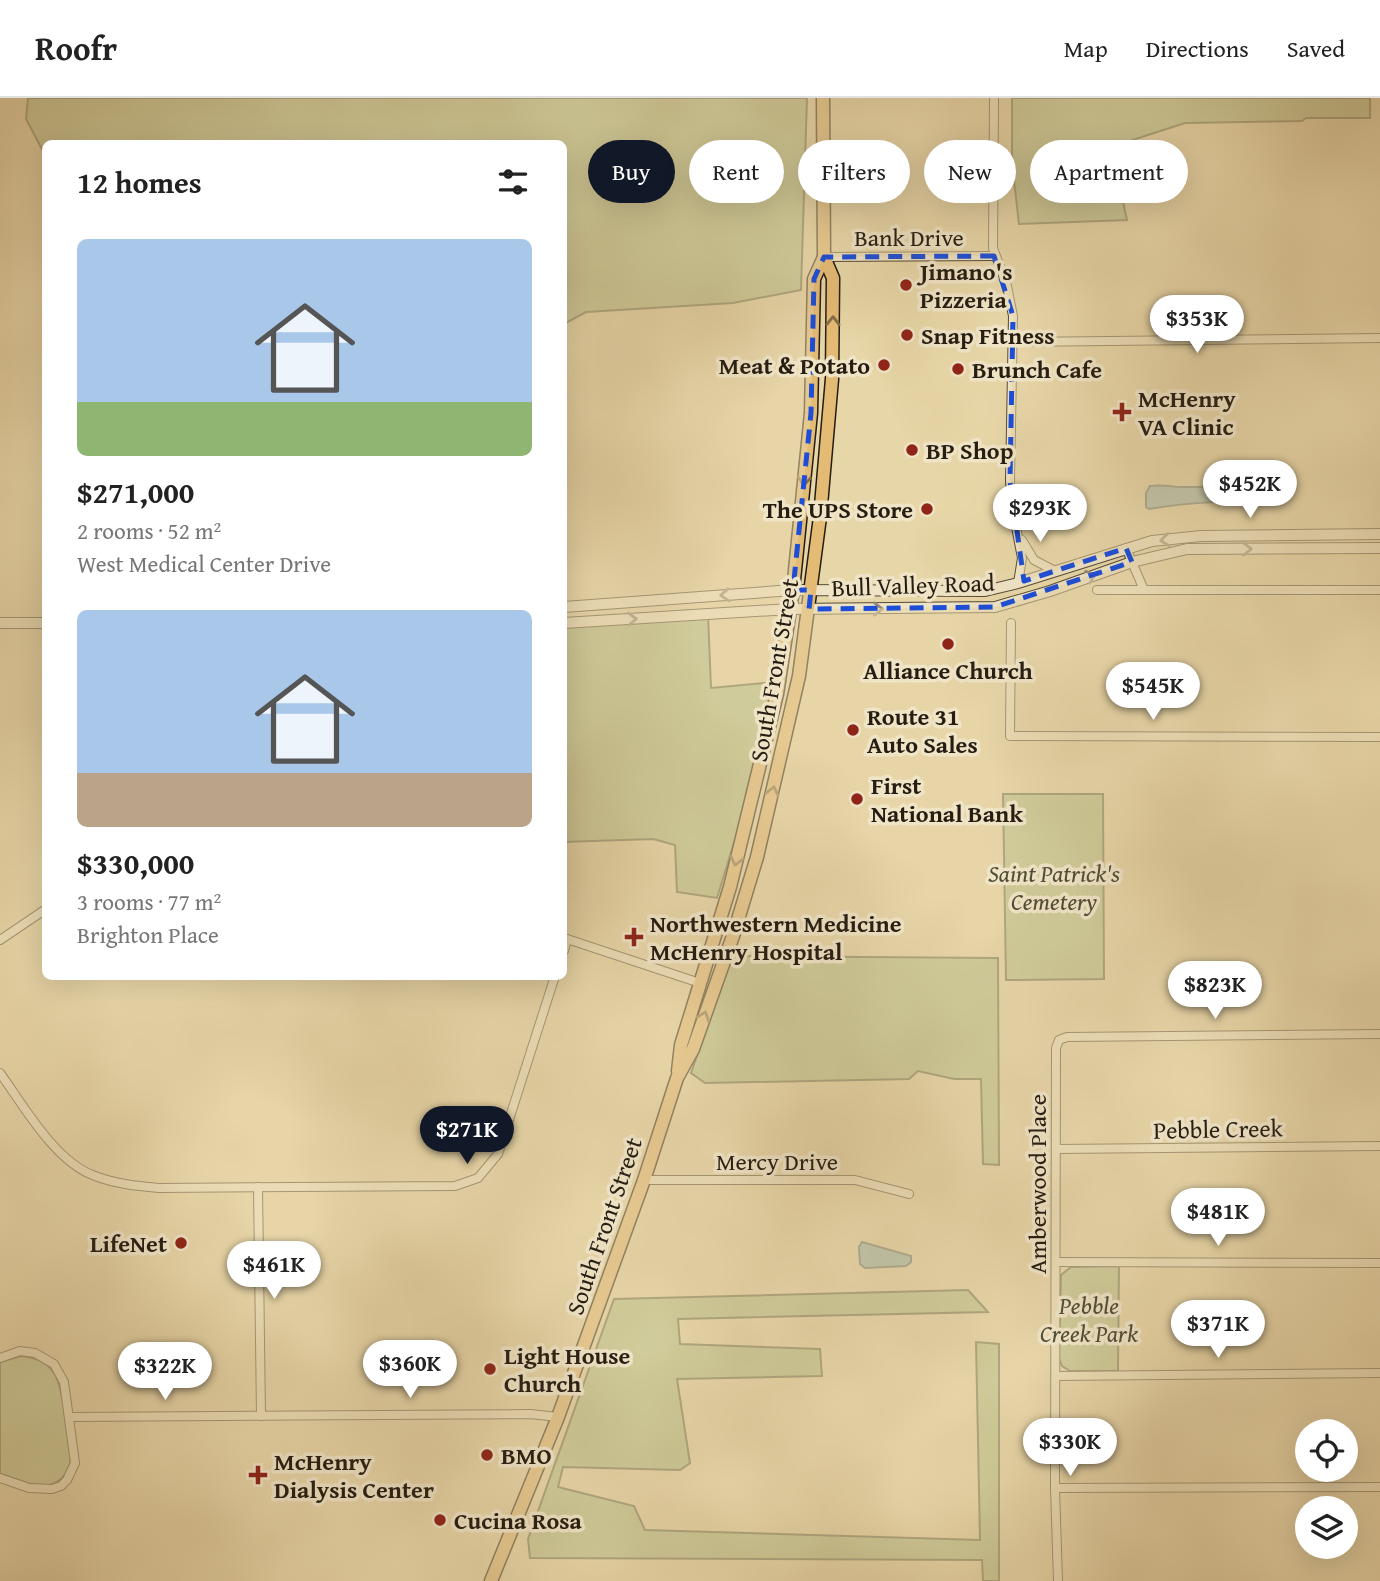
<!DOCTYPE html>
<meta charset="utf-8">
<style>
:root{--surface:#fff;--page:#f2f2f2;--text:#222;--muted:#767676;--line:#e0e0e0;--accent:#111827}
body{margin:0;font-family:"Gentium Book Plus",serif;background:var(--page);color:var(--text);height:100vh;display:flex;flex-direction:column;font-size:26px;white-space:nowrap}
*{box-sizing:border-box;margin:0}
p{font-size:23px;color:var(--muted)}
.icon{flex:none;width:38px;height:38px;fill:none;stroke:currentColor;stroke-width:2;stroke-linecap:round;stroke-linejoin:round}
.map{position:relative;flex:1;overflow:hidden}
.details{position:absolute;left:42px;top:42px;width:525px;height:840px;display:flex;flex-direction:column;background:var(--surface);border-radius:10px;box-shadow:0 7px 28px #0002}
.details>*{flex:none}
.banner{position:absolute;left:588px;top:42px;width:665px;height:63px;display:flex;gap:14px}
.fabs{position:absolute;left:1295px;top:1321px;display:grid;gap:14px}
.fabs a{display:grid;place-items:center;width:63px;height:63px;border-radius:50%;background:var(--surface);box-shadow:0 7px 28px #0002;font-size:35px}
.price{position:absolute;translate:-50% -60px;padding:0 16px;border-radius:24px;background:#fff;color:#222;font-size:23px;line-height:46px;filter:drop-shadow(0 2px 4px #0008)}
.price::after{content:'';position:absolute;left:50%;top:42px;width:21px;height:16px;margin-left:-10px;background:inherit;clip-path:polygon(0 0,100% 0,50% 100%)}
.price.current{background:var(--accent);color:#fff}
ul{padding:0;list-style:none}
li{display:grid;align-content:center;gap:14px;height:371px;padding:0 35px}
li span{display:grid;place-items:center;height:217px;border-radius:10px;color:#555}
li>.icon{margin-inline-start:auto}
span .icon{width:126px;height:126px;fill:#fffc;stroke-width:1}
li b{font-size:30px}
h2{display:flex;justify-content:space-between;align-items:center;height:84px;padding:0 35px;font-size:30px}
.pill{padding:0 24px;border-radius:32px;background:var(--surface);box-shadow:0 7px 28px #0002;font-size:24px;line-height:63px}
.pill.current{background:var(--accent);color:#fff}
header{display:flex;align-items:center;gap:42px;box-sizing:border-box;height:98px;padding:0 35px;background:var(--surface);border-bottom:2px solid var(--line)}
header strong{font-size:33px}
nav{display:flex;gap:38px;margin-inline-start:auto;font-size:24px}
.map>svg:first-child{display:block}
.green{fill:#b3be89;stroke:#6c6e4e;stroke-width:2}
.water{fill:#9ab7b2;stroke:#6c7972;stroke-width:2}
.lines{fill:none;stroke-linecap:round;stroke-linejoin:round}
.minor-casing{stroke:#564b37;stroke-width:10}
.tertiary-casing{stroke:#564b37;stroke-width:12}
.primary-casing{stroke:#261d12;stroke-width:15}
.minor{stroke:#efe4c6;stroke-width:8}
.tertiary{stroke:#efe4c6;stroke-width:10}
.primary{stroke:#e4bb74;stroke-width:12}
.oneway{stroke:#856c43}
.oneway2{stroke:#958a75}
.marked{fill:none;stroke:#1d4ed8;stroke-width:5;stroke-dasharray:14 9;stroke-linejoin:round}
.poi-dot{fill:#8f2418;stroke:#efe4c6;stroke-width:2.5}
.labels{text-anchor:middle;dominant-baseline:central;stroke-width:7;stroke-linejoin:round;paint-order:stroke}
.street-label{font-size:24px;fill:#261d12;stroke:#efe4c6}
.poi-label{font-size:24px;font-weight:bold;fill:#261d12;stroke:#efe4c6;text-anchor:start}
.park-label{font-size:24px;font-style:italic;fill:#504d36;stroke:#efe4c6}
</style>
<header>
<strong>Roofr</strong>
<nav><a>Map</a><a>Directions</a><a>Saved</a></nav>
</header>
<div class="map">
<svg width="1380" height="1483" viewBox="0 0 1380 1483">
<rect width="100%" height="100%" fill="#e7d6a7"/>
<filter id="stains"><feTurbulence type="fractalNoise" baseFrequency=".00286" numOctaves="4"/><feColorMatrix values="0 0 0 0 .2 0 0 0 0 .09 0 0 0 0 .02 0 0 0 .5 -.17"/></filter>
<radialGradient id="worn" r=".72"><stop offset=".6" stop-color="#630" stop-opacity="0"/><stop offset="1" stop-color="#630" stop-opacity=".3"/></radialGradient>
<g class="green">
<path d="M28,0h779l-6,192 -68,13 -147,9 -22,12v-180h-518l-1,11 -19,-36z"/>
<path d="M1012,0h358v20h-64l-4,3 -117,2 -74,24 16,73 -108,4 -7,-61z"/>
<path d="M708,516l3,74 65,-6 -9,54 -50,162 -40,-6 -2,-47 -22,-6 -89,3v-218z"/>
<path d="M1003,696h100l1,185 -98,1z"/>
<path d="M732,858l266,2 1,207 -16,-1 -2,-85h-27l-36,-8 -9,8 -204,4 -14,-10z"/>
<path d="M1119,1168l-1,105h-48l-8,-5 -3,-8 2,-83 10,-8z"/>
<path d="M968,1192l20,22 -310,7 2,25 140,5 2,27 -145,3 13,84 -10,7 -117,-3 -5,20 76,19 11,24 335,10 -4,-198 23,2v237h-16l-1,-21 -452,-2 -2,-19 86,-240z"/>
<path d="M21,1258c13,1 26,6 33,17 8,11 19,78 16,91 -2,9 -9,17 -17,20 -16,6 -38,-6 -53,-10v-112z"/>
</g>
<g class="water">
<path d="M1285,385l3,6 -1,9 -7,4c-44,-1 -87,-1 -131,7l-3,-2v-14l4,-7c12,-2 21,1 33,1 34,0 68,0 102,-4z"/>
<path d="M862,1144l49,14v6l-5,4 -41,2 -5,-4 -1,-17z"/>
</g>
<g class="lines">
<defs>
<g id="minor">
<path d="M994,0l-1,150 14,38 6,30 -3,165 2,25 10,52 -4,25"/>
<path d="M824,159l170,-1"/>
<path d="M1013,244l367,-4"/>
<path d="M1022,442l12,20 21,11"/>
<path d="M1126,450l18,42h236"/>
<path d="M1097,492h47"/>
<path d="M1011,525l-1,113 370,1"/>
<path d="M564,840l136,45"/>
<path d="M0,842l46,-31"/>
<path d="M564,853l3,-12"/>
<path d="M0,975c24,33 55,89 95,103 21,8 42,10 64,12l296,-2 23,-8 20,-24 57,-178"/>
<path d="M1057,1051l323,-3"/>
<path d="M644,1082h211l54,14"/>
<path d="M258,1089l3,229"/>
<path d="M1056,1164l324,1"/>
<path d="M0,1260l20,-7 15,2 19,11 10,18 11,81 -8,17 -6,6 -9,3 -23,-1 -29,-10"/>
<path d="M1056,1278l324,-3"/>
<path d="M70,1319l460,-3 28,3"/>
<path d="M1055,1390l325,-1"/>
<path d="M1058,1483l-3,-93 1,-440 3,-8 8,-3 313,-3"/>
</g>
<g id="tertiary">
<path d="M564,509l229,-17 192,1 33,-8 134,-42 49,-5 179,-2"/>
<path d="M0,525h46"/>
<path d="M564,525l226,-14 205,-2 55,-16 82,-29 55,-13 193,-1"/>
</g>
<g id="primary">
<path d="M678,973l3,-26 49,-158 47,-193 16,-104 18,-177 3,-134 10,-22 -1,-159"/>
<path d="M491,1483l67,-164 86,-237 33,-102 16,-29 40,-113 24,-79 42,-181 21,-159 12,-138 1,-101 -9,-21"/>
</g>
</defs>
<use href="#minor" class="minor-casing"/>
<use href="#tertiary" class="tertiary-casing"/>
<use href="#primary" class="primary-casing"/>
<use href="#minor" class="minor"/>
<use href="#tertiary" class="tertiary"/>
<use href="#primary" class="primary"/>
</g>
<defs><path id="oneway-chevron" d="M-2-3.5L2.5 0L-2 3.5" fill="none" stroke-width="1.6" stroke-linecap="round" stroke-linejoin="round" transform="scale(1.75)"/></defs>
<g class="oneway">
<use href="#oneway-chevron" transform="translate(833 223) rotate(-89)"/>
<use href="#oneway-chevron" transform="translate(804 383) rotate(96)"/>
<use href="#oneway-chevron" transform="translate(773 693) rotate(-77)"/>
<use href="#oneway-chevron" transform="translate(736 763) rotate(104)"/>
<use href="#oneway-chevron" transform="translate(704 918) rotate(-71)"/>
</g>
<g class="oneway2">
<use href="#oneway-chevron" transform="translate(1165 442) rotate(174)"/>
<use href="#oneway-chevron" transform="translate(1247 451)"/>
<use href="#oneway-chevron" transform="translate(1091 478) rotate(-20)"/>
<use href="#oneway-chevron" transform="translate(725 497) rotate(176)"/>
<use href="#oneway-chevron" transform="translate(878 511) rotate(-1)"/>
<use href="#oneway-chevron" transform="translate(632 521) rotate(-3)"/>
</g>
<path d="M0 0H1380V1483H0ZM994,158l19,60 -3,165 14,100 102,-33 6,14 -137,45 -186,2 2,-19h-18l18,-177 3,-134 10,-22z" fill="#e7d6a7" fill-opacity=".55" fill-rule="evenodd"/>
<path class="marked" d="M994,158l19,60 -3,165 14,100 102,-33 6,14 -137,45 -186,2 2,-19h-18l18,-177 3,-134 10,-22z"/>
<g class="poi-dot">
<circle cx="906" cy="187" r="7"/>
<circle cx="907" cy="237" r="7"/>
<circle cx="884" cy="267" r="7"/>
<circle cx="958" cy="271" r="7"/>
<path d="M1118.5 303.5h7v7h7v7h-7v7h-7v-7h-7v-7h7z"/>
<circle cx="912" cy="352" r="7"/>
<circle cx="927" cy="411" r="7"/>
<circle cx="948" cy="546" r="7"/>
<circle cx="853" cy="632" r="7"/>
<circle cx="857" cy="701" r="7"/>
<path d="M630.5 828.5h7v7h7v7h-7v7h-7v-7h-7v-7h7z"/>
<circle cx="181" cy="1145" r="7"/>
<circle cx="490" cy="1271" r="7"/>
<circle cx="487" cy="1357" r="7"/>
<path d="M254.5 1366.5h7v7h7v7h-7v7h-7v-7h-7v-7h7z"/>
<circle cx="440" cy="1422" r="7"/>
</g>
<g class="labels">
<g class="street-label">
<text x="909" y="139">Bank Drive</text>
<text transform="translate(913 487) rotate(-2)">Bull Valley Road</text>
<text transform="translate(774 572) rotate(-80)">South Front Street</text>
<text transform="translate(1218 1031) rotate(-1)">Pebble Creek</text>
<text x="777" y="1063">Mercy Drive</text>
<text transform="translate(1037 1086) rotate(-90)">Amberwood Place</text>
<text transform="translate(604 1128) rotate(-71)">South Front Street</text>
</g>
<g class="poi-label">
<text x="920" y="173">Jimano's<tspan x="920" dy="28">Pizzeria</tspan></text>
<text x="921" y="237">Snap Fitness</text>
<text x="870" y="267" text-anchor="end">Meat &amp; Potato</text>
<text x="972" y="271">Brunch Cafe</text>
<text x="1138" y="300">McHenry<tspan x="1138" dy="28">VA Clinic</tspan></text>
<text x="926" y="352">BP Shop</text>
<text x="913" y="411" text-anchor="end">The UPS Store</text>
<text x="948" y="572" text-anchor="middle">Alliance Church</text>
<text x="867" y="618">Route 31<tspan x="867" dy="28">Auto Sales</tspan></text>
<text x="871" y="687">First<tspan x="871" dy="28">National Bank</tspan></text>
<text x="650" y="825">Northwestern Medicine<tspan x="650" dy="28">McHenry Hospital</tspan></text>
<text x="167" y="1145" text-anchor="end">LifeNet</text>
<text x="504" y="1257">Light House<tspan x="504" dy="28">Church</tspan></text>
<text x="501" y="1357">BMO</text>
<text x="274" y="1363">McHenry<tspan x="274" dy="28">Dialysis Center</tspan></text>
<text x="454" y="1422">Cucina Rosa</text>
</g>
<g class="park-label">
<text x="1054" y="775">Saint Patrick's<tspan x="1054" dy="28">Cemetery</tspan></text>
<text x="1089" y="1207">Pebble<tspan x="1089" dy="28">Creek Park</tspan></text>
</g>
</g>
<rect width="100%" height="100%" filter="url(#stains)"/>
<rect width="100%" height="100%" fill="url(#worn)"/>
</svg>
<div class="fabs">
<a><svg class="icon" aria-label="locate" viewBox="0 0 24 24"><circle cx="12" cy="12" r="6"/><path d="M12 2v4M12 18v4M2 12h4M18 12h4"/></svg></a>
<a><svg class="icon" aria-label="layers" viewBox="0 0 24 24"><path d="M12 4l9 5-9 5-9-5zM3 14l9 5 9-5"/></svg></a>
</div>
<b class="price" style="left:1197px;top:257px">$353K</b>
<b class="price" style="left:1250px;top:422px">$452K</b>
<b class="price" style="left:1040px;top:446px">$293K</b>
<b class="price" style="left:1153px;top:624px">$545K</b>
<b class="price" style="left:1215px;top:923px">$823K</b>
<b class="price current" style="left:467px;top:1068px">$271K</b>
<b class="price" style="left:1218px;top:1150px">$481K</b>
<b class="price" style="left:274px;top:1203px">$461K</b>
<b class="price" style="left:1218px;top:1262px">$371K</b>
<b class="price" style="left:410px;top:1302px">$360K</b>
<b class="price" style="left:165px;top:1304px">$322K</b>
<b class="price" style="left:1070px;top:1380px">$330K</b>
<div class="banner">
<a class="pill current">Buy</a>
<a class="pill">Rent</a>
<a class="pill">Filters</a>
<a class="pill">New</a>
<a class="pill">Apartment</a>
</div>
<section class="details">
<h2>12 homes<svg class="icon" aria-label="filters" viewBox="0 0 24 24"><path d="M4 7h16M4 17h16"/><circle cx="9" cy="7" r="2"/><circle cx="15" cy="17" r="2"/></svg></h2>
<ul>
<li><span style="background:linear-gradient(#a9c7e8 75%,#8fb573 0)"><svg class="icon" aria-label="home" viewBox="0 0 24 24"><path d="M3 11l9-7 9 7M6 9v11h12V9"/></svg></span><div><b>$271,000</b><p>2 rooms · 52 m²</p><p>West Medical Center Drive</p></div></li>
<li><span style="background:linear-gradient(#a9c7e8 75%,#b9a48a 0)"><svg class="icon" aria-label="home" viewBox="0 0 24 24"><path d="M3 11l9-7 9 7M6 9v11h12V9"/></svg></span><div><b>$330,000</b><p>3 rooms · 77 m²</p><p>Brighton Place</p></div></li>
</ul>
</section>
</div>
